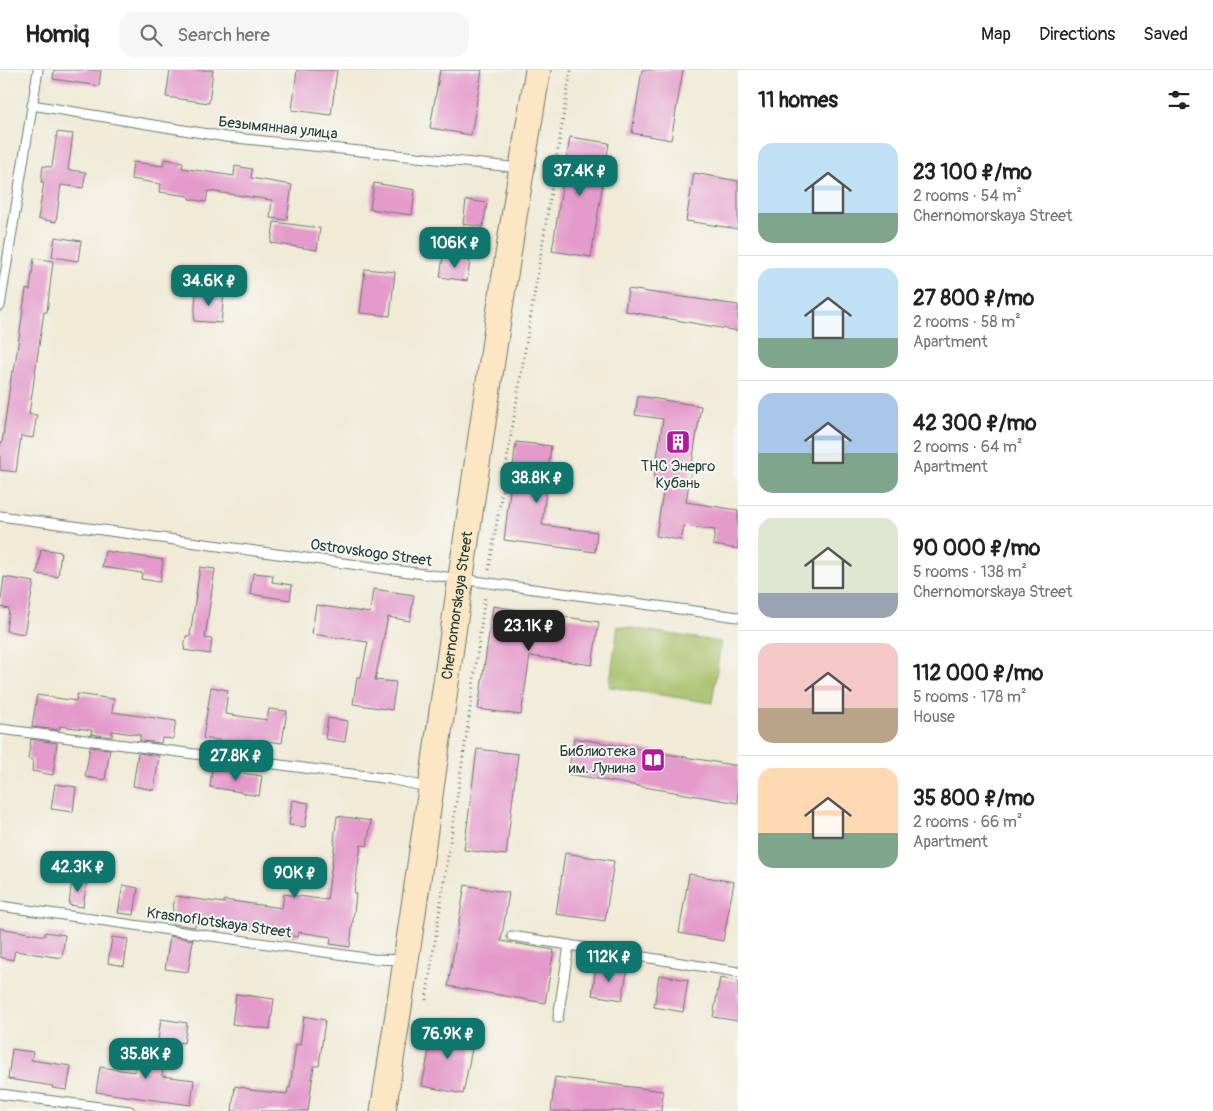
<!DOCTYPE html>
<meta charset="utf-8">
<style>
:root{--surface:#fff;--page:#f6f6f6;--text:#202124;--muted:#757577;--line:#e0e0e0;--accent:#0f766e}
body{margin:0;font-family:Pangolin,sans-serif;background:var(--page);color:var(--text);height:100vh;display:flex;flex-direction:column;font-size:19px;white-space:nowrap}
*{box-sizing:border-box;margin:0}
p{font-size:16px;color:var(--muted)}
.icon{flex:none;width:28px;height:28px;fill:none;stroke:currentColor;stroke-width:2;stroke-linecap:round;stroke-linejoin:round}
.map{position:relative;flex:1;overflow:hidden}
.side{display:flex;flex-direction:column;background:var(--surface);width:475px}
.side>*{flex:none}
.price{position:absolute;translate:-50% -42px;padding:0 11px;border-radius:10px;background:var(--accent);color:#fff;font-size:16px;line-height:32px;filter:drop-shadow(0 1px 2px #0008)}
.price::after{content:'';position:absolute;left:50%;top:30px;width:15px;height:11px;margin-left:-8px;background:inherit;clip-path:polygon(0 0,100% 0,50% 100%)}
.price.on{background:#222;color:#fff}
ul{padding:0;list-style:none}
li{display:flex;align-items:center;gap:15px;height:125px;padding:0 20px}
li+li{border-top:1px solid var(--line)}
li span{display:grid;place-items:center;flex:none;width:140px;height:100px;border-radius:15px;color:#555}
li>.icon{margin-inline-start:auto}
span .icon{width:60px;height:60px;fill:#fffc;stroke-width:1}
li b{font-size:21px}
h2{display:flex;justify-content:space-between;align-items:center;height:60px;padding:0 20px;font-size:21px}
header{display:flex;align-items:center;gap:30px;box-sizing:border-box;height:70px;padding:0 25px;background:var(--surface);border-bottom:1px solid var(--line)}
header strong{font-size:24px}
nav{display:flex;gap:28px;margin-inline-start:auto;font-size:18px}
.search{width:350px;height:45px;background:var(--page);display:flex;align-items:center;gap:12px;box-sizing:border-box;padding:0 18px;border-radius:15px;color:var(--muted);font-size:19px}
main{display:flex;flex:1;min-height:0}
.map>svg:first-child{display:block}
.green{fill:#a5be64;stroke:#627e4c}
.building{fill:#e49acb}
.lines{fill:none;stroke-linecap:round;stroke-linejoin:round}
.lane-casing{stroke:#687a6d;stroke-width:11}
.secondary-casing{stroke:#687a6d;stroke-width:27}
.path{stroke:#687a6d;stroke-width:3;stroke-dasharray:1 4;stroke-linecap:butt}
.lane{stroke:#fff;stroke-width:9}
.secondary{stroke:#fce6c4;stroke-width:25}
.labels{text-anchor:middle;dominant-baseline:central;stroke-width:4;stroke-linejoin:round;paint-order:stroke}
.street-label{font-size:15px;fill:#1f3d34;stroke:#f6f6f2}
.poi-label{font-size:15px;fill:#1f3d34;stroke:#f6f6f2}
</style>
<header>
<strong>Homiq</strong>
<div class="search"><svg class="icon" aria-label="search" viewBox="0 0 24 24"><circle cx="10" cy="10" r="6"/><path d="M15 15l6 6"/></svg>Search here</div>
<nav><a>Map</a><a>Directions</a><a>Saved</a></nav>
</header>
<main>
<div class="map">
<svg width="738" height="1041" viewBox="0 0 738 1041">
<rect width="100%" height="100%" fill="#f6f6f2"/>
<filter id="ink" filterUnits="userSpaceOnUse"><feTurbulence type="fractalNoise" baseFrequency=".02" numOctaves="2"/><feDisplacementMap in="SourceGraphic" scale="10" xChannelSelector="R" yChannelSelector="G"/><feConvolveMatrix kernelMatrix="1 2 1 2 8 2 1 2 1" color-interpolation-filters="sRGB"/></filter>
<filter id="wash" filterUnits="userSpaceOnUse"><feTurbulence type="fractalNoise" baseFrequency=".0096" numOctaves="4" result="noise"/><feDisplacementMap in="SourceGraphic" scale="20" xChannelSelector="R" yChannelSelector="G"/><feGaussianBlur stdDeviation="1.12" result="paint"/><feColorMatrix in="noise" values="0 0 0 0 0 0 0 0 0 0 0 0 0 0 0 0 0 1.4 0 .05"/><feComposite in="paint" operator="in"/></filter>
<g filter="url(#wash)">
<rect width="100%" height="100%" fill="#f0ead6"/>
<path class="green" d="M618,556l103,16 -9,61 -103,-16z"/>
<g id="blocks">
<g class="building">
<path d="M54,0h47l-2,16 -46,-7z"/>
<path d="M170,0h43l-4,33 -43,-6z"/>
<path d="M297,0h40l-6,45 -39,-5z"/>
<path d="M440,0h42l-11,65 -41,-7z"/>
<path d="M642,0h41l-12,70 -39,-7z"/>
<path d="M57,62l16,2 -5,36 18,2 -3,16 -22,-3 -5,37 -18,-3 6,-37h-3l2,-16 9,1z"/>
<path d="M570,67l39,6 -18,114 -39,-6z"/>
<path d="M164,89l19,3 -1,6 52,8 1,-10 17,3 -1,9 41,7 -5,35 -17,-2 2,-18 -64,-9 -2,11 -17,-3v-3l-30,-4 2,-8 -30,-5 2,-17 30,4z"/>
<path d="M694,103l44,8v48l-52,-8z"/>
<path d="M374,113l41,7 -3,25 -42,-6z"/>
<path d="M466,130l21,3 -4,24 -20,-3z"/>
<path d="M274,152l46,6 -3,22 -46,-7z"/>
<path d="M55,167l26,4 -3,20 -26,-4z"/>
<path d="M443,187l27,4 -3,20 -27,-4z"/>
<path d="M34,188l19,3 -6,51h-3l-15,102 8,1 -4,23 -12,-2 -5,36 -16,-2v-27h2l10,-72 2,1 12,-83 4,1z"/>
<path d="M365,199l30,3 -5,44 -30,-3z"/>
<path d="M628,219l110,16v26l-113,-20z"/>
<path d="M196,221l28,2 -3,30 -27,-2z"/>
<path d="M638,326l63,10 -15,96 52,8v39l-25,-4 2,-15 -31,-4 -3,14 -25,-4 9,-56 -11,-2 9,-59 -28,-4z"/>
<path d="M516,372l35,4 -9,79 55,7 -2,20 -91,-12z"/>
<path d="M41,479l20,3 -3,25 -21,-3z"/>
<path d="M105,481l58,9 -3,22 -19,-3 1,-6 -40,-6z"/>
<path d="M200,497l15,2 -10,69 7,1 -2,15 -26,-4 2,-14h4z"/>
<path d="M253,503l20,2 -1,7 20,3 -2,15 -40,-6z"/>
<path d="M4,507l30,5 -10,52 -18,-3 3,-22 -9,-2z"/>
<path d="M373,519l41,6 -4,26 -22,-4 -13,63 21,2 -4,28 -39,-6 4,-27h4l7,-35 -56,-8 4,-29 54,8z"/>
<path d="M493,536l106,16 -7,43 -62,-9 -9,59 -43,-6z"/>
<path d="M211,617l17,3 -3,24 42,6 2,-11 18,2 -5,32 -22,-3 -1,6 -56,-8z"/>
<path d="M77,624l37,5 -2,13 64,9 -3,18 -11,-1 -1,5 -21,-2v-6l-28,-4v6l-21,-3 1,-4 -32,-4 -1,4 -27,-3 5,-32 39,6z"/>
<path d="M328,648l20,3 -3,21 -20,-3z"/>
<path d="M574,668l164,28v37l-170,-29z"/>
<path d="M31,669l26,4 -4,32 -21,-4 1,-11 -5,-1z"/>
<path d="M90,677l20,2 -5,31 -20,-3z"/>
<path d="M477,679l41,5 -12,101 -42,-5z"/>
<path d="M138,683l21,3 -5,34 -21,-4z"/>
<path d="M212,699l50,7 -3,20 -18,-3v-1l-31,-5z"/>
<path d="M55,714l21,3 -3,25 -22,-3z"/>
<path d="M292,730l17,3 -4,24 -16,-2z"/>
<path d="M337,746l34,5 -4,25 -6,-1 -7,48 2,1 -6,53 -20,-3 1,-7 -32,-5 -1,5 -102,-16 -1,6 -23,-3v-2h-1l4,-26 49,7v-3l58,8 2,-14 43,6 8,-59h-1z"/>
<path d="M565,783l49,8 -9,60 -49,-7z"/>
<path d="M689,804l45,8 -11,59 -44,-8z"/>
<path d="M72,809l15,2 -4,26 -14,-2z"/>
<path d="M123,815l15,3 -4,27 -16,-2z"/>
<path d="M465,815l44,8 -8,48 53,9 -9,53 -97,-17z"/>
<path d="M0,858l45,8v-4l20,3 -3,23 -47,-7 -2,9 -13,-3z"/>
<path d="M170,866l23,4 -5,32 -23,-3z"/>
<path d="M112,867l16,2 -4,27 -16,-3z"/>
<path d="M596,897l31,5 -5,28 -30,-5z"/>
<path d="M659,905l29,5 -5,32 -29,-5z"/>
<path d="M720,908l18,3v40l-25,-4z"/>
<path d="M236,924l38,5 -4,30 -38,-5z"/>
<path d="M304,946l21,4 -6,46h-5l-6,45h-76l3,-25 15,3v1l37,4 1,-6h2l6,-44 4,1z"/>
<path d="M161,949l26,4 -3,20 -26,-3z"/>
<path d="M434,955l41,8 -12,61 -41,-8z"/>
<path d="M139,976l27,4 -4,26 32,4 -3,25 -95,-13 4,-25 35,5z"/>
<path d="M12,979l21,3 -2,8 40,6 -4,24 -15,-2 1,-2 -45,-7z"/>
<path d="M555,1007l108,14 -2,20h-110z"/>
</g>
</g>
</g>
<g filter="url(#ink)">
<use href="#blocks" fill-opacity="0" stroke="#687a6d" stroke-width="1"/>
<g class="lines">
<defs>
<g id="lane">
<path d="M32,35l194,32 295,31"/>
<path d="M0,236l38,-236"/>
<path d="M0,446l738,101"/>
<path d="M0,659l390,50 41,9"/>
<path d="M0,836l373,53 32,1"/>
<path d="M512,866l226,36"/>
<path d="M558,948l11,-73"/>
<path d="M0,1024l130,17"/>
</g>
<g id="secondary">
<path id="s1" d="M383,1041c55,-346 96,-695 155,-1041"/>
</g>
</defs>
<use href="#lane" class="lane-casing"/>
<use href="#secondary" class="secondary-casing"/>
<g class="path">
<path d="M489,500l82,-500"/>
<path d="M426,930l41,-269 18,-135"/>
</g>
<use href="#lane" class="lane"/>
<use href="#secondary" class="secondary"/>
</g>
</g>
<defs>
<symbol id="building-square" viewBox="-11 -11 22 22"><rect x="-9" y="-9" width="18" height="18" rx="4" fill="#b5179e" stroke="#f6f6f2"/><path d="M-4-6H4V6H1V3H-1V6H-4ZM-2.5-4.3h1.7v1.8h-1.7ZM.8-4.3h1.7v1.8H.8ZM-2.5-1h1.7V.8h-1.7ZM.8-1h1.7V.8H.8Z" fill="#fff"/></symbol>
<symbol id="library-square" viewBox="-11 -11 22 22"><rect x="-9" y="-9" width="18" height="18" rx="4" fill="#b5179e" stroke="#f6f6f2"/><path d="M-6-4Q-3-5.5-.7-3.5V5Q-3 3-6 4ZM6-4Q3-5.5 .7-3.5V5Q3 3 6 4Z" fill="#fff"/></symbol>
</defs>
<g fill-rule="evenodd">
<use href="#building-square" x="664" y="358" width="28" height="28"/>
<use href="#library-square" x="639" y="676" width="28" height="28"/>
</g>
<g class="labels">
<g class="street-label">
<text transform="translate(278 58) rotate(6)">Безымянная улица</text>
<text transform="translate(371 483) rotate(8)">Ostrovskogo Street</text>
<text stroke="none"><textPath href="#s1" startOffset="511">Chernomorskaya Street</textPath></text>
<text transform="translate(219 853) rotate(8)">Krasnoflotskaya Street</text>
</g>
<g class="poi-label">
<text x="678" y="396">ТНС Энерго<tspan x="678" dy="17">Кубань</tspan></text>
<text x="636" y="681" text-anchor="end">Библиотека<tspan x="636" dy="17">им. Лунина</tspan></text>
</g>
</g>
</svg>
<b class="price" style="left:580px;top:127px">37.4K ₽</b>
<b class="price" style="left:455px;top:199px">106K ₽</b>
<b class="price" style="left:209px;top:237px">34.6K ₽</b>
<b class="price" style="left:537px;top:434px">38.8K ₽</b>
<b class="price on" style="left:529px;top:582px">23.1K ₽</b>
<b class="price" style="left:236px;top:712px">27.8K ₽</b>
<b class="price" style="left:78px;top:823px">42.3K ₽</b>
<b class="price" style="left:295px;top:829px">90K ₽</b>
<b class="price" style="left:609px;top:913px">112K ₽</b>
<b class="price" style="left:448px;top:990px">76.9K ₽</b>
<b class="price" style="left:146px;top:1010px">35.8K ₽</b>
</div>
<section class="side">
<h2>11 homes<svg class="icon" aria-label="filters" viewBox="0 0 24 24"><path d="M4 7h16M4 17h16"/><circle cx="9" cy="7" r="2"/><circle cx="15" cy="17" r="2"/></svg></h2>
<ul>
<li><span style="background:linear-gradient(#bfe0f5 70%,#7fa58c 0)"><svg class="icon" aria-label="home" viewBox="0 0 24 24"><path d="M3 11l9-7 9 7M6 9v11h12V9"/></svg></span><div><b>23 100 ₽/mo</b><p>2 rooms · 54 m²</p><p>Chernomorskaya Street</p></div></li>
<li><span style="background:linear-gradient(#bfe0f5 70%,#7fa58c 0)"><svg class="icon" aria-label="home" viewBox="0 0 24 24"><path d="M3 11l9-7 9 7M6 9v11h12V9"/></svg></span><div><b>27 800 ₽/mo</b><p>2 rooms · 58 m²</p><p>Apartment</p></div></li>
<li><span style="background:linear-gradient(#a9c7e8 60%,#7fa58c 0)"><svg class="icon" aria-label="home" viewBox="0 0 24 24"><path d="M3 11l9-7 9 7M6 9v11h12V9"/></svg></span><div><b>42 300 ₽/mo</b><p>2 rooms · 64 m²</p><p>Apartment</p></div></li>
<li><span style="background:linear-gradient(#dfe7d0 75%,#9aa5b1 0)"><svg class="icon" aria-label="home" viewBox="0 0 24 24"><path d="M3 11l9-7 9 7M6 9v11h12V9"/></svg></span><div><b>90 000 ₽/mo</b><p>5 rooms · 138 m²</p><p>Chernomorskaya Street</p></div></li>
<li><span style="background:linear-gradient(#f6c9c9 65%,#b9a48a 0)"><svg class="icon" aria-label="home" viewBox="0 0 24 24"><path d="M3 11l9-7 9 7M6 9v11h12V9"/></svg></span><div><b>112 000 ₽/mo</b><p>5 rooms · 178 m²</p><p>House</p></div></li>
<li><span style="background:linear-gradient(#ffd9b3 65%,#7fa58c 0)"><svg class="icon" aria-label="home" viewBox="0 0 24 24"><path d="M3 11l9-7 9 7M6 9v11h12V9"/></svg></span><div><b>35 800 ₽/mo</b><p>2 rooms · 66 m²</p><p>Apartment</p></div></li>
</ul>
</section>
</main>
